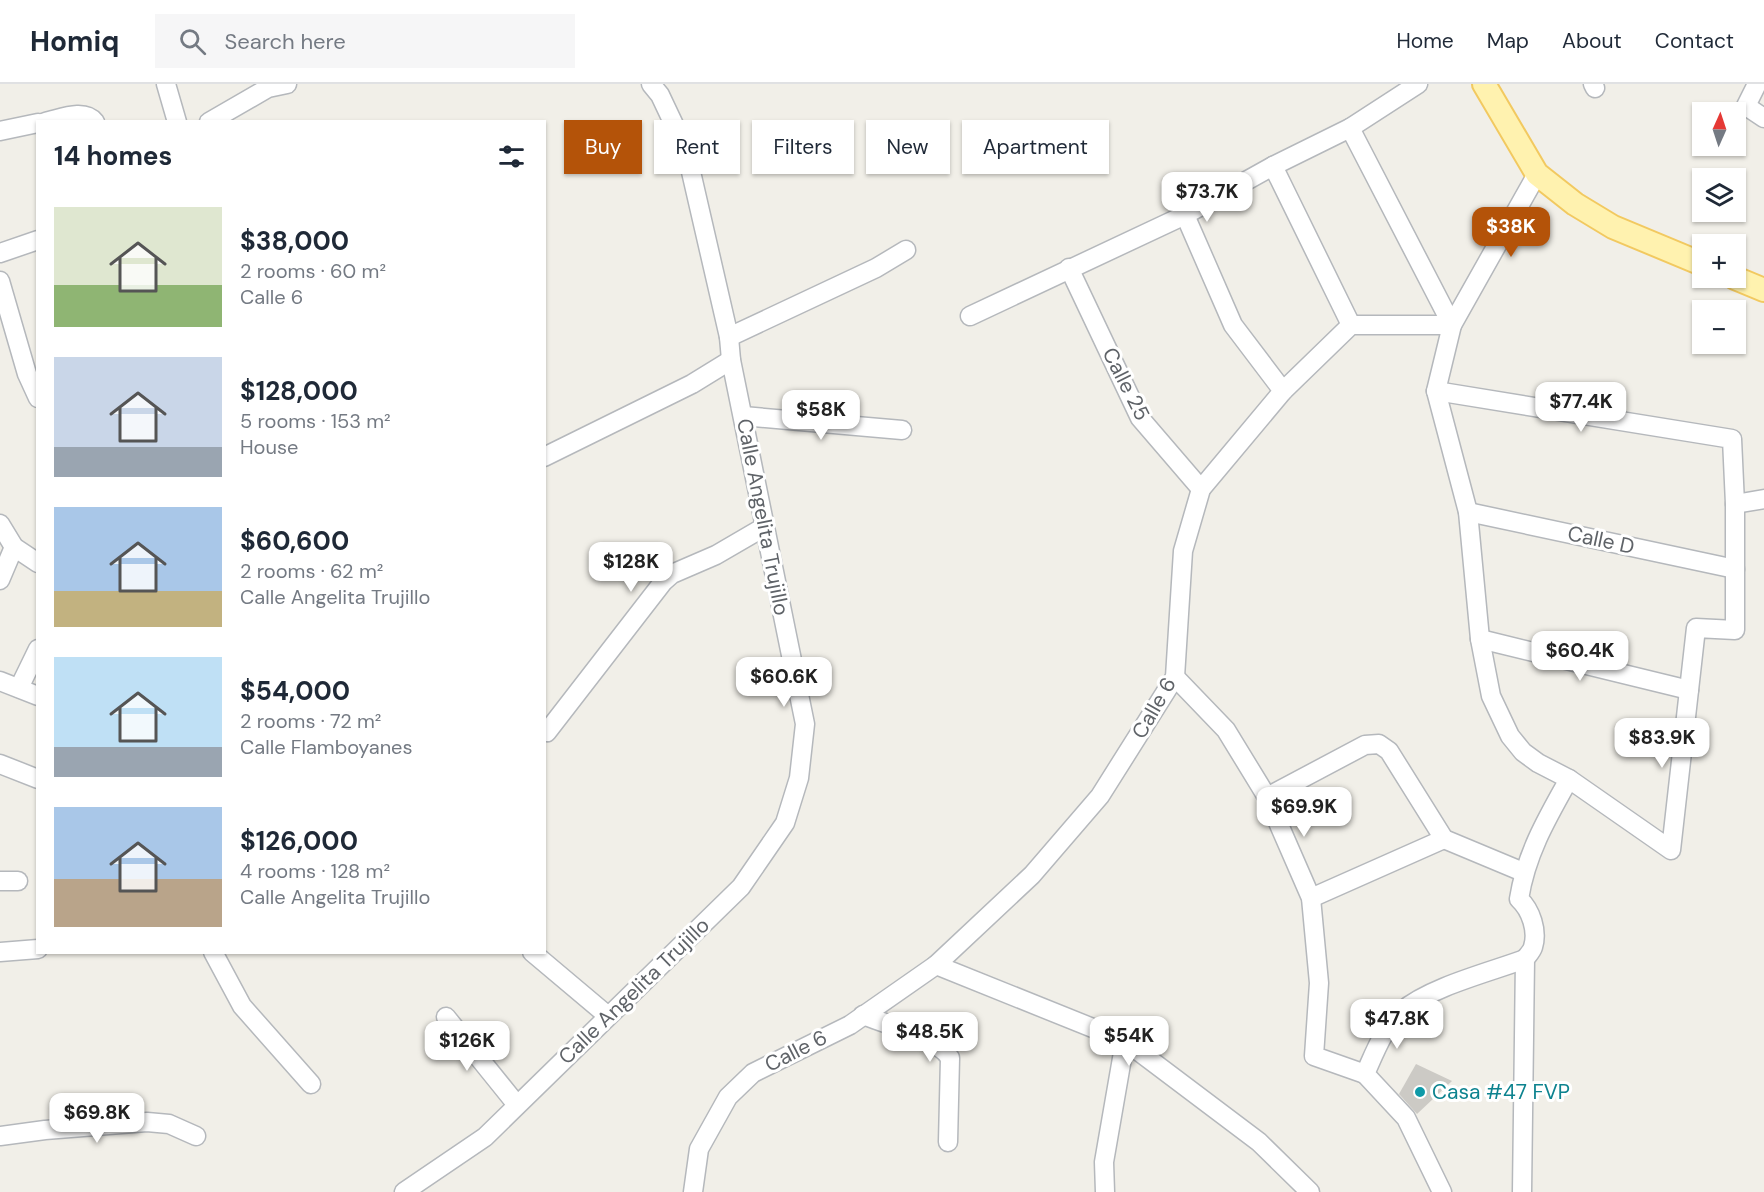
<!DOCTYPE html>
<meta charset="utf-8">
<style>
:root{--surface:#fff;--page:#f6f6f7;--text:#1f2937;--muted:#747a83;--line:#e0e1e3;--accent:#b45309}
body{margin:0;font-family:"DM Sans",sans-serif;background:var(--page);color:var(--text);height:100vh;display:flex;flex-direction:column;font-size:22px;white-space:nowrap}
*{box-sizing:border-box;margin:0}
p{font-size:20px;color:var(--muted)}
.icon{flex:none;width:33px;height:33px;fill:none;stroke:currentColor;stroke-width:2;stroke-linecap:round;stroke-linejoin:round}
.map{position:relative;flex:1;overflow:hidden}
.details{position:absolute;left:36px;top:36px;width:510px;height:834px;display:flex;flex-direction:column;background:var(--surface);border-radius:0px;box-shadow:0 2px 4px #0004}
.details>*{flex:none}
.banner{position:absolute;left:564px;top:36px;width:570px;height:54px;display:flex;gap:12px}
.needle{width:39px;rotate:3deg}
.controls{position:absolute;left:1692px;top:18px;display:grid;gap:12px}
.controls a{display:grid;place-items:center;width:54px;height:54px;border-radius:0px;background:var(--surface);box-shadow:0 2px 4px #0004;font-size:30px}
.price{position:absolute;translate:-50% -51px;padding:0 14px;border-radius:12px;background:#fff;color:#222;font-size:20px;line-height:39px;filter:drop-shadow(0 2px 3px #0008)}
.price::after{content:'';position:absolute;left:50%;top:36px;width:18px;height:14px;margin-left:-9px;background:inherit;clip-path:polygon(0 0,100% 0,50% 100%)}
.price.current{background:var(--accent);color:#fff}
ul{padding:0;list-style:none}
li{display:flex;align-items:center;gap:18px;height:150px;padding:0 18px}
li span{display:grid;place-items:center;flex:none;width:168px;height:120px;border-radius:0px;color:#555}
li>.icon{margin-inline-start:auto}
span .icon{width:72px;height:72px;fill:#fffc;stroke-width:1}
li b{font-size:26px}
h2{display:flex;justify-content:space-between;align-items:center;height:72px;padding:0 18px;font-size:26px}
.chip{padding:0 21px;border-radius:0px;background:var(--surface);box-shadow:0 2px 4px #0004;font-size:21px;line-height:54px}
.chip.current{background:var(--accent);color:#fff}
header{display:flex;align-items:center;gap:36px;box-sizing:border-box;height:84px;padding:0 30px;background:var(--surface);border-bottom:2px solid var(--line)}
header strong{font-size:28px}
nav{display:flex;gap:33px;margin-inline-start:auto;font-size:21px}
.search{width:420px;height:54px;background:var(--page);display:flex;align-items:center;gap:15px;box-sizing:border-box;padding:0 21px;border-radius:0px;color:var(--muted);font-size:22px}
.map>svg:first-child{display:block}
.building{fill:#cccac5}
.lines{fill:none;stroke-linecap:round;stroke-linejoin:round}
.minor-casing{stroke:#b5b8bc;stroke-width:21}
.major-casing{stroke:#f2c960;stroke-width:26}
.minor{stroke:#fff;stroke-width:18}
.major{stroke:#fff2af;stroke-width:22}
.culture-dot{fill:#0f9aa8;stroke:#fff;stroke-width:2}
.labels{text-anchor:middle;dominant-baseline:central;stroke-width:6;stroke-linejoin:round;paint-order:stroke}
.street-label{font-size:21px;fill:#5f6368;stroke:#fff}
.culture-label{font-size:21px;fill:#0d838f;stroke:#fff;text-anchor:start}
</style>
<header>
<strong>Homiq</strong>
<div class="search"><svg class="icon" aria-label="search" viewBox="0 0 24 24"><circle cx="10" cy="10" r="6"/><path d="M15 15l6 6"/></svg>Search here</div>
<nav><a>Home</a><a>Map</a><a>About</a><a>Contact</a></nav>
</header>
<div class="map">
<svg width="1764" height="1108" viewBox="0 0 1764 1108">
<rect width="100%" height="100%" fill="#f1efe8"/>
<path class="building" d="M1416,980l36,17 -35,33 -18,-20z"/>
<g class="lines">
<defs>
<g id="minor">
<path d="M166,0l11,38"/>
<path d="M1593,0l2,4"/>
<path d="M1757,0l-11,22 18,12"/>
<path d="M45,38c15,-3 39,-14 50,0"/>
<path d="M209,38l59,-34 19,-4"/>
<path d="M1350,44l102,197"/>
<path d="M0,47l38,-8"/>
<path d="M1273,82l78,159"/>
<path d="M1185,131l48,110 50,66"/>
<path d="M0,169l38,-13"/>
<path d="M1069,184l71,150 61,71"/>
<path d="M0,197l27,93 11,24"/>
<path d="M970,232l215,-101 88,-49 77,-38 68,-44"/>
<path d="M729,253l147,-69 30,-18"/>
<path d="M1436,307l296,48 3,65v126l-39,-2 -25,222 -102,-71"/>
<path d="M743,332l159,14"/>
<path d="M544,373l148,-73 39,-24"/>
<path d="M1735,420l29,-5"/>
<path d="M1468,428l267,57"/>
<path d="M0,440l14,23 24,16"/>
<path d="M0,496l14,-33"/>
<path d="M1480,555l209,51"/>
<path d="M1175,593l51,53 41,67 44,101 8,85 -5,73 51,18"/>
<path d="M0,597l38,15"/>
<path d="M19,604l19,-39"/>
<path d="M544,647l3,1 116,-150 9,-8 44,-19 48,-28"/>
<path d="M0,680l38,15"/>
<path d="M1267,713l98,-52 14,-1 10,7 55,88 79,33"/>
<path d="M0,797h18"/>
<path d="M1311,814l133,-59"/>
<path d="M0,868l38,-3"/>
<path d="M213,868l29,54 69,78"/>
<path d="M532,868l76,64"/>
<path d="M936,881l189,76 134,101 51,50"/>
<path d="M863,931c22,9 75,23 87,43l-2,84"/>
<path d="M446,933l71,88"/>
<path d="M0,1052l45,-6 102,-8 22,2 27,12"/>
<path d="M404,1108l81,-55 256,-250 44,-64 14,-45 6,-54 -74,-364 -2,-23 -43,-187 -26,-55 -9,-11"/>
<path d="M693,1108l6,-43 29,-52 25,-24 97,-48 86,-60 96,-90 68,-79 75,-119 8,-126 18,-62 82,-98 68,-66h101"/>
<path d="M1105,1108l-1,-30 21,-121"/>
<path d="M1442,1108l-36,-74 -41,-44c10,-22 19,-47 37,-63 28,-24 88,-39 123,-52"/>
<path d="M1522,1108l3,-233c2,-3 7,-8 8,-12 5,-16 -2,-37 -14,-48 7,-45 28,-81 50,-120l-31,-16 -15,-11 -13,-16 -19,-40 -11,-57 -12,-127 -32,-121 16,-66 85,-151"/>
</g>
<g id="major">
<path d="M1484,0l53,90 38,30 38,23 89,37"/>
<path d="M1735,194l29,12"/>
</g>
</defs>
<use href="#minor" class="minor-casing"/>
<use href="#major" class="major-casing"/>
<use href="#minor" class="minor"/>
<use href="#major" class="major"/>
</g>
<circle class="culture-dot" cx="1420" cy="1008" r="6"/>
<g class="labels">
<g class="street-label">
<text transform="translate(1126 300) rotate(63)">Calle 25</text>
<text transform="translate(763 433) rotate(79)">Calle Angelita Trujillo</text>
<text transform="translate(1601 456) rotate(12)">Calle D</text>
<text transform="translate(1154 624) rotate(-60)">Calle 6</text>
<text transform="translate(634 907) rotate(-44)">Calle Angelita Trujillo</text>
<text transform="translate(796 967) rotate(-27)">Calle 6</text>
</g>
<g class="culture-label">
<text x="1432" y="1008">Casa #47 FVP</text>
</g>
</g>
</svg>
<div class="controls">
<a><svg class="needle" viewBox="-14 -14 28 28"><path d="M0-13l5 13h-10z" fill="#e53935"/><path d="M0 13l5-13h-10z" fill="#747a83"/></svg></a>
<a><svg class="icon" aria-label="layers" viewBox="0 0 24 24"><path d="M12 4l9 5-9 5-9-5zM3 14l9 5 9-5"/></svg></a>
<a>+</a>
<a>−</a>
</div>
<b class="price" style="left:1207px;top:139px">$73.7K</b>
<b class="price current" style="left:1511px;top:174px">$38K</b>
<b class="price" style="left:1581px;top:349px">$77.4K</b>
<b class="price" style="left:821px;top:357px">$58K</b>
<b class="price" style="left:631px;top:509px">$128K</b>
<b class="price" style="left:1580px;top:598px">$60.4K</b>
<b class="price" style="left:784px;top:624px">$60.6K</b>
<b class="price" style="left:1662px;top:685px">$83.9K</b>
<b class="price" style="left:1304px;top:754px">$69.9K</b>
<b class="price" style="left:1397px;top:966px">$47.8K</b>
<b class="price" style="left:930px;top:979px">$48.5K</b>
<b class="price" style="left:1129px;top:983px">$54K</b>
<b class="price" style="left:467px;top:988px">$126K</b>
<b class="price" style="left:97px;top:1060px">$69.8K</b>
<div class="banner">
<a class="chip current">Buy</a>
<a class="chip">Rent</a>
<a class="chip">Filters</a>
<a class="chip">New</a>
<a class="chip">Apartment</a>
</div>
<section class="details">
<h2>14 homes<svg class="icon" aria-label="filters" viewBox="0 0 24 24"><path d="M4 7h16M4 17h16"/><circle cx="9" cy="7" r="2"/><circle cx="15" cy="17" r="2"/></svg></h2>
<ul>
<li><span style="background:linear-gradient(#dfe7d0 65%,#8fb573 0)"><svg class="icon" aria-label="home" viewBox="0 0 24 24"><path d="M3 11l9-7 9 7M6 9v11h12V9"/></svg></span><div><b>$38,000</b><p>2 rooms · 60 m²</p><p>Calle 6</p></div></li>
<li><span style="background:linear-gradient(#c9d6e8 75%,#9aa5b1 0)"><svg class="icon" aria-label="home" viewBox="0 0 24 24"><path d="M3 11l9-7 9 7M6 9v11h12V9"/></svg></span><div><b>$128,000</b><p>5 rooms · 153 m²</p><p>House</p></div></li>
<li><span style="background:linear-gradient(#a9c7e8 70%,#c2b280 0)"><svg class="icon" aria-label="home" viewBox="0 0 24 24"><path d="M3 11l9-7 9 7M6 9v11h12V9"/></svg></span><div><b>$60,600</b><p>2 rooms · 62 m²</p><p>Calle Angelita Trujillo</p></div></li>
<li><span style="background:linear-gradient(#bfe0f5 75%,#9aa5b1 0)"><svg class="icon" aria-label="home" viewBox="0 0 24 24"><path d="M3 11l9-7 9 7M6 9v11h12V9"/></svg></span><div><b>$54,000</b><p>2 rooms · 72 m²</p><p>Calle Flamboyanes</p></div></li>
<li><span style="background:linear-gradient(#a9c7e8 60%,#b9a48a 0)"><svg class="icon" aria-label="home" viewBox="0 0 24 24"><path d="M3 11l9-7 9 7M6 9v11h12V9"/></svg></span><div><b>$126,000</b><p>4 rooms · 128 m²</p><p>Calle Angelita Trujillo</p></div></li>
</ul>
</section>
</div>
